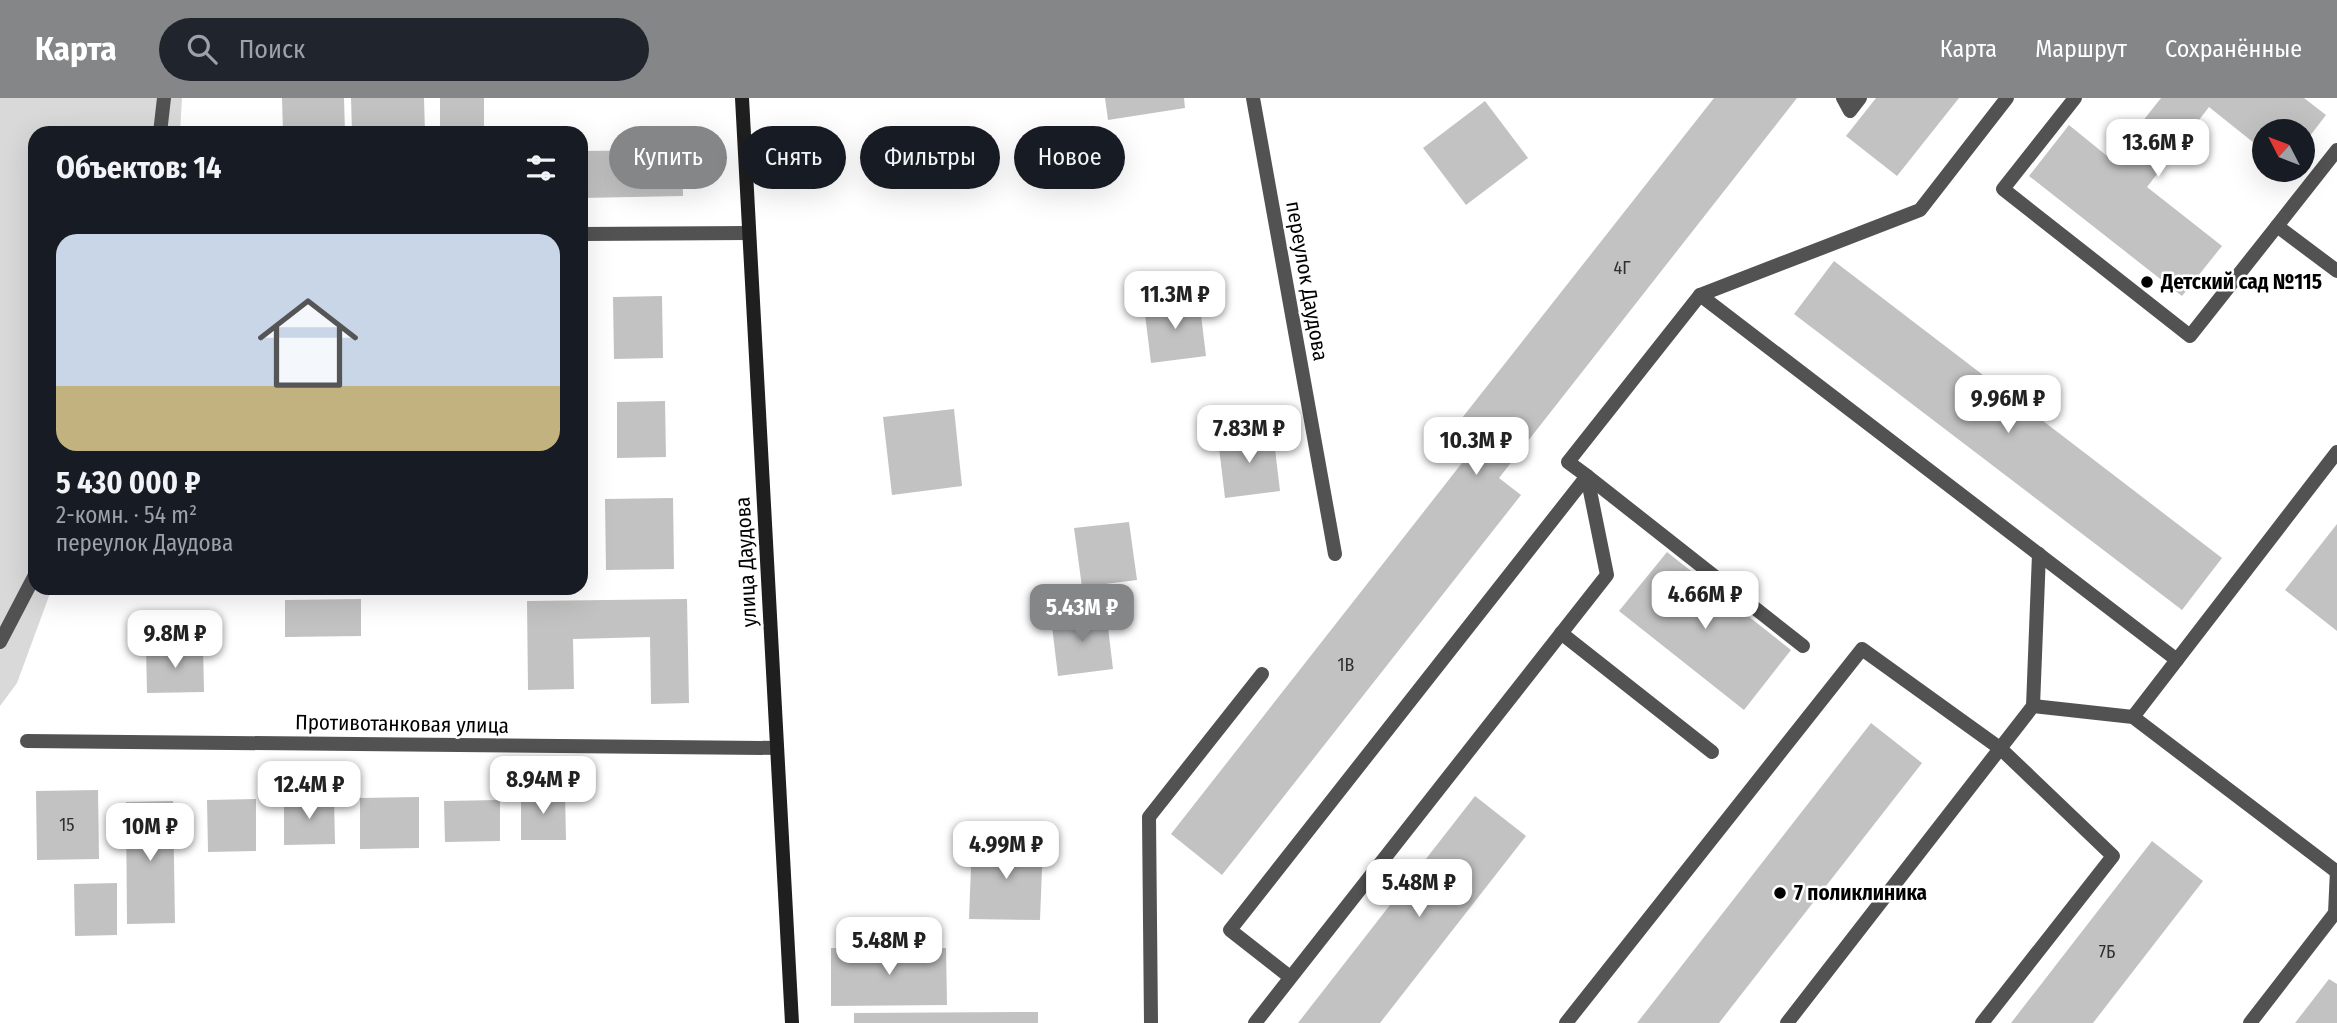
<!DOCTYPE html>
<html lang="ru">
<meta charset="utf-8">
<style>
:root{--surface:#171b24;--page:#20242c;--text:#f1f3f6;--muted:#9ea1a6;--accent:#858687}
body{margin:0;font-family:"Fira Sans Condensed",sans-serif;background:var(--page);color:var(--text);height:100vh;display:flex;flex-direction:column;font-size:26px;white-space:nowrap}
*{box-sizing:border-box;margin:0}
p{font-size:23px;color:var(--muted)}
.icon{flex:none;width:38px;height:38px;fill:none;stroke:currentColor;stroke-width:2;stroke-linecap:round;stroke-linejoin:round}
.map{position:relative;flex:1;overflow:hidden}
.panel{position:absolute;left:28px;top:28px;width:560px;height:469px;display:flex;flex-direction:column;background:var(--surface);border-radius:21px;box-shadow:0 7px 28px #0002}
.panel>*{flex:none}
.guide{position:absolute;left:609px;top:28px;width:665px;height:63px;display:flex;gap:14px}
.needle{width:46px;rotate:312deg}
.controls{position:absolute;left:2252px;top:21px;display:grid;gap:14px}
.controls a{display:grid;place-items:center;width:63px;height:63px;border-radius:50%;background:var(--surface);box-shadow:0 7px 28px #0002;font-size:35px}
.price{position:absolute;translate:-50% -60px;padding:0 16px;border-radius:14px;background:#fff;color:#222;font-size:23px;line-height:46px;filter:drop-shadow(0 2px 4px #0008)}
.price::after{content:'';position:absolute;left:50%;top:42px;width:21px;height:16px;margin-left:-10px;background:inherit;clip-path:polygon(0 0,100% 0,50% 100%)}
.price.selected{background:var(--accent);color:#fff}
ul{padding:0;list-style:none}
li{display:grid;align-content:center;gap:14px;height:371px;padding:0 28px}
li span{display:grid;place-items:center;height:217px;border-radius:21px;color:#555}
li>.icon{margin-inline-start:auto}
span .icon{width:126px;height:126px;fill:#fffc;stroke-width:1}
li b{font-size:30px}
h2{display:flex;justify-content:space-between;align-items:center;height:84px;padding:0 28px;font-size:30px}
.tag{padding:0 24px;border-radius:32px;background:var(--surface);box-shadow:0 7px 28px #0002;font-size:24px;line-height:63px}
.tag.selected{background:var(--accent);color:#fff}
header{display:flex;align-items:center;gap:42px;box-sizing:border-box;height:98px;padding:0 35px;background:var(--accent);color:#fff}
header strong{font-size:33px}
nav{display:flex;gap:38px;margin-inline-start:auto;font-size:24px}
.search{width:490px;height:63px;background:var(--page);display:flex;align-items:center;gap:18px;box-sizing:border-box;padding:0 24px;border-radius:38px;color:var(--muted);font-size:26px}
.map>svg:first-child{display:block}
.green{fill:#d9d9d9}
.building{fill:#c2c2c2}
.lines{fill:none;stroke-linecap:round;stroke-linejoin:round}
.lane{stroke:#525252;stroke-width:14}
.street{stroke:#525252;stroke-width:14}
.secondary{stroke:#1f1f1f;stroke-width:14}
.poi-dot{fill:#000;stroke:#fff;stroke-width:2.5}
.labels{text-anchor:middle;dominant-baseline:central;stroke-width:5;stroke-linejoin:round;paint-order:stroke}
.number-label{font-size:18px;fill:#303030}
.street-label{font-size:21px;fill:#000;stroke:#fff}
.poi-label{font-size:21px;font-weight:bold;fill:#000;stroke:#fff;text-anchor:start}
</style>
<header>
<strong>Карта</strong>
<div class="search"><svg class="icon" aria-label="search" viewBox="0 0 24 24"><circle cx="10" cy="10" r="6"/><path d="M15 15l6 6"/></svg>Поиск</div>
<nav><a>Карта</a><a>Маршрут</a><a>Сохранённые</a></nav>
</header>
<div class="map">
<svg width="2337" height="925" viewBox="0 0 2337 925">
<rect width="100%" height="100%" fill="#fff"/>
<path class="green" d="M0,0h182l-2,35h-145v455h17l-35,95 -17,23z"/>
<g class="building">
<path d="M282,0h62l1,35h-62z"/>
<path d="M351,0h73l1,35h-73z"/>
<rect x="440" y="0" width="44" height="35"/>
<path d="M1105,0h79l1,10 -77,12z"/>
<path d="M1714,0h83l-298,380 22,17 -299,380 -51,-41 298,-380 -22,-17z"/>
<path d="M1876,0h83l-62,78 -51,-40z"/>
<path d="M2161,0h143l22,17 -23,30v-14h-39v20l-55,-44 -62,80 75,59 -40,50 -153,-120 40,-51 43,35z"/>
<path d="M1485,3l43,57 -62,47 -43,-57z"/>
<path d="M682,52l1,46 -102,2v-47z"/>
<path d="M1834,163l388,297 -40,52 -388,-296z"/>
<path d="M662,198l1,62 -49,1 -1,-62z"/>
<path d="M1199,200l7,58 -55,7 -7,-57z"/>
<path d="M665,303l1,56 -49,1v-56z"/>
<path d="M954,311l8,77 -70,9 -9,-78z"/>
<path d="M1273,334l7,59 -55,7 -7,-59z"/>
<path d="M673,400l1,71 -68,1 -1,-71z"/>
<path d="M1129,424l8,58 -55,7 -8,-59z"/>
<path d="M2337,426v107l-52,-41z"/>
<path d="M1667,454l124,98 -47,60 -125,-99z"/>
<path d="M361,501v37l-76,1v-37z"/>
<path d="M687,501l2,104 -38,1 -1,-67 -77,2 1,50 -46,1 -1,-89z"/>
<path d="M1106,513l7,58 -55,7 -7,-58z"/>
<path d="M203,548l1,46 -57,1 -1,-46z"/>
<path d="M1871,625l51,40 -203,260h-82z"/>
<path d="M98,692l1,69 -62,1 -1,-69z"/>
<path d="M565,694l1,48h-45v-47z"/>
<path d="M1475,698l51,40 -146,187h-82z"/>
<path d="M334,699l1,47 -51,1v-47z"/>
<path d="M419,699v51l-59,1v-51z"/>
<path d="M256,701v52l-48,1 -1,-52z"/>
<path d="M500,702v41l-55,1 -1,-41z"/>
<path d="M173,703l2,122 -48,1 -1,-122z"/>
<path d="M972,743l71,2 -3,77 -71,-1z"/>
<path d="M2152,743l51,40 -110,142h-82z"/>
<path d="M117,785v52l-42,1 -1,-52z"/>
<path d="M831,850h115l1,57 -116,1z"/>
<path d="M2329,881l8,5v39h-42z"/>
<path d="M1038,914v11h-184v-10z"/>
</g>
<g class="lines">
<g class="lane">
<path d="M2075,0l-72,91 187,147 87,-110 60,45"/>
<path d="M160,35l4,-35"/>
<path d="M2277,128l60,-76"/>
<path d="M1700,197l477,365"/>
<path d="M1561,535l151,119"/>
<path d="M0,544l35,-67"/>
<path d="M2033,608l6,-152"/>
<path d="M2133,619l204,-265"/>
<path d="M1290,879l-60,-47 357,-454 216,170"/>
<path d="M1151,925l-2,-206 113,-143"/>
<path d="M1255,925l352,-448 -20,-99 -19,-14 132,-167 220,-85 87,-112"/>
<path d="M1566,925l296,-374 139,100 112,107 -131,167"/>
<path d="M1787,925l246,-317 100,11 204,155"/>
<path d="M2250,925l85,-110 2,-43"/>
</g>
<g class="street">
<path d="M1253,0l82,456"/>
<path d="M1843,0l7,13 10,-13"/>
<path d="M581,136l168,-1"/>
<path d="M27,643l750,7"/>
</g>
<path class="secondary" d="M742,0l50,925"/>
</g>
<g class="poi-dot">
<circle cx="2147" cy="184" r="7"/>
<circle cx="1780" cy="795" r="7"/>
</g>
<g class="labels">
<g class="number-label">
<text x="1622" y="170">4Г</text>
<text x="1346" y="567">1В</text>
<text x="67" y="727">15</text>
<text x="2107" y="854">7Б</text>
</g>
<g class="street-label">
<text transform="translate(1307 183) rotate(80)">переулок Даудова</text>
<text transform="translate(746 464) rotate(-93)">улица Даудова</text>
<text transform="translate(402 626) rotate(1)">Противотанковая улица</text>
</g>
<g class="poi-label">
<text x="2161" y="184">Детский сад №115</text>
<text x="1794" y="795">7 поликлиника</text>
</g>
</g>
</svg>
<div class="controls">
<a><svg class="needle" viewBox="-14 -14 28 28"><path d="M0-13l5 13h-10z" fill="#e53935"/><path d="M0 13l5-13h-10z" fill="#9ea1a6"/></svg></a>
</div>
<b class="price" style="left:2158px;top:81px">13.6M ₽</b>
<b class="price" style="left:1175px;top:233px">11.3M ₽</b>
<b class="price" style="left:2008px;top:337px">9.96M ₽</b>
<b class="price" style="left:1249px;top:367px">7.83M ₽</b>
<b class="price" style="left:1476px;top:379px">10.3M ₽</b>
<b class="price" style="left:1705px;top:533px">4.66M ₽</b>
<b class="price selected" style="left:1082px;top:546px">5.43M ₽</b>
<b class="price" style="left:175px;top:572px">9.8M ₽</b>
<b class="price" style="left:543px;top:718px">8.94M ₽</b>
<b class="price" style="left:309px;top:723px">12.4M ₽</b>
<b class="price" style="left:150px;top:765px">10M ₽</b>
<b class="price" style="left:1006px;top:783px">4.99M ₽</b>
<b class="price" style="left:1419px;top:821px">5.48M ₽</b>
<b class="price" style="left:889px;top:879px">5.48M ₽</b>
<div class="guide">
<a class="tag selected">Купить</a>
<a class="tag">Снять</a>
<a class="tag">Фильтры</a>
<a class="tag">Новое</a>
</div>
<section class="panel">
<h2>Объектов: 14<svg class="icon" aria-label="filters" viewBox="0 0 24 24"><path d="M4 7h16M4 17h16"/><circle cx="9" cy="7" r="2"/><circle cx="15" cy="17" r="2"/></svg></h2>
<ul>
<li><span style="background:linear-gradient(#c9d6e8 70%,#c2b280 0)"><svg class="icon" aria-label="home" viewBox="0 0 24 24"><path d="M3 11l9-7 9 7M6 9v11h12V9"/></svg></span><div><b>5 430 000 ₽</b><p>2-комн. · 54 m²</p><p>переулок Даудова</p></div></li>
</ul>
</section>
</div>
